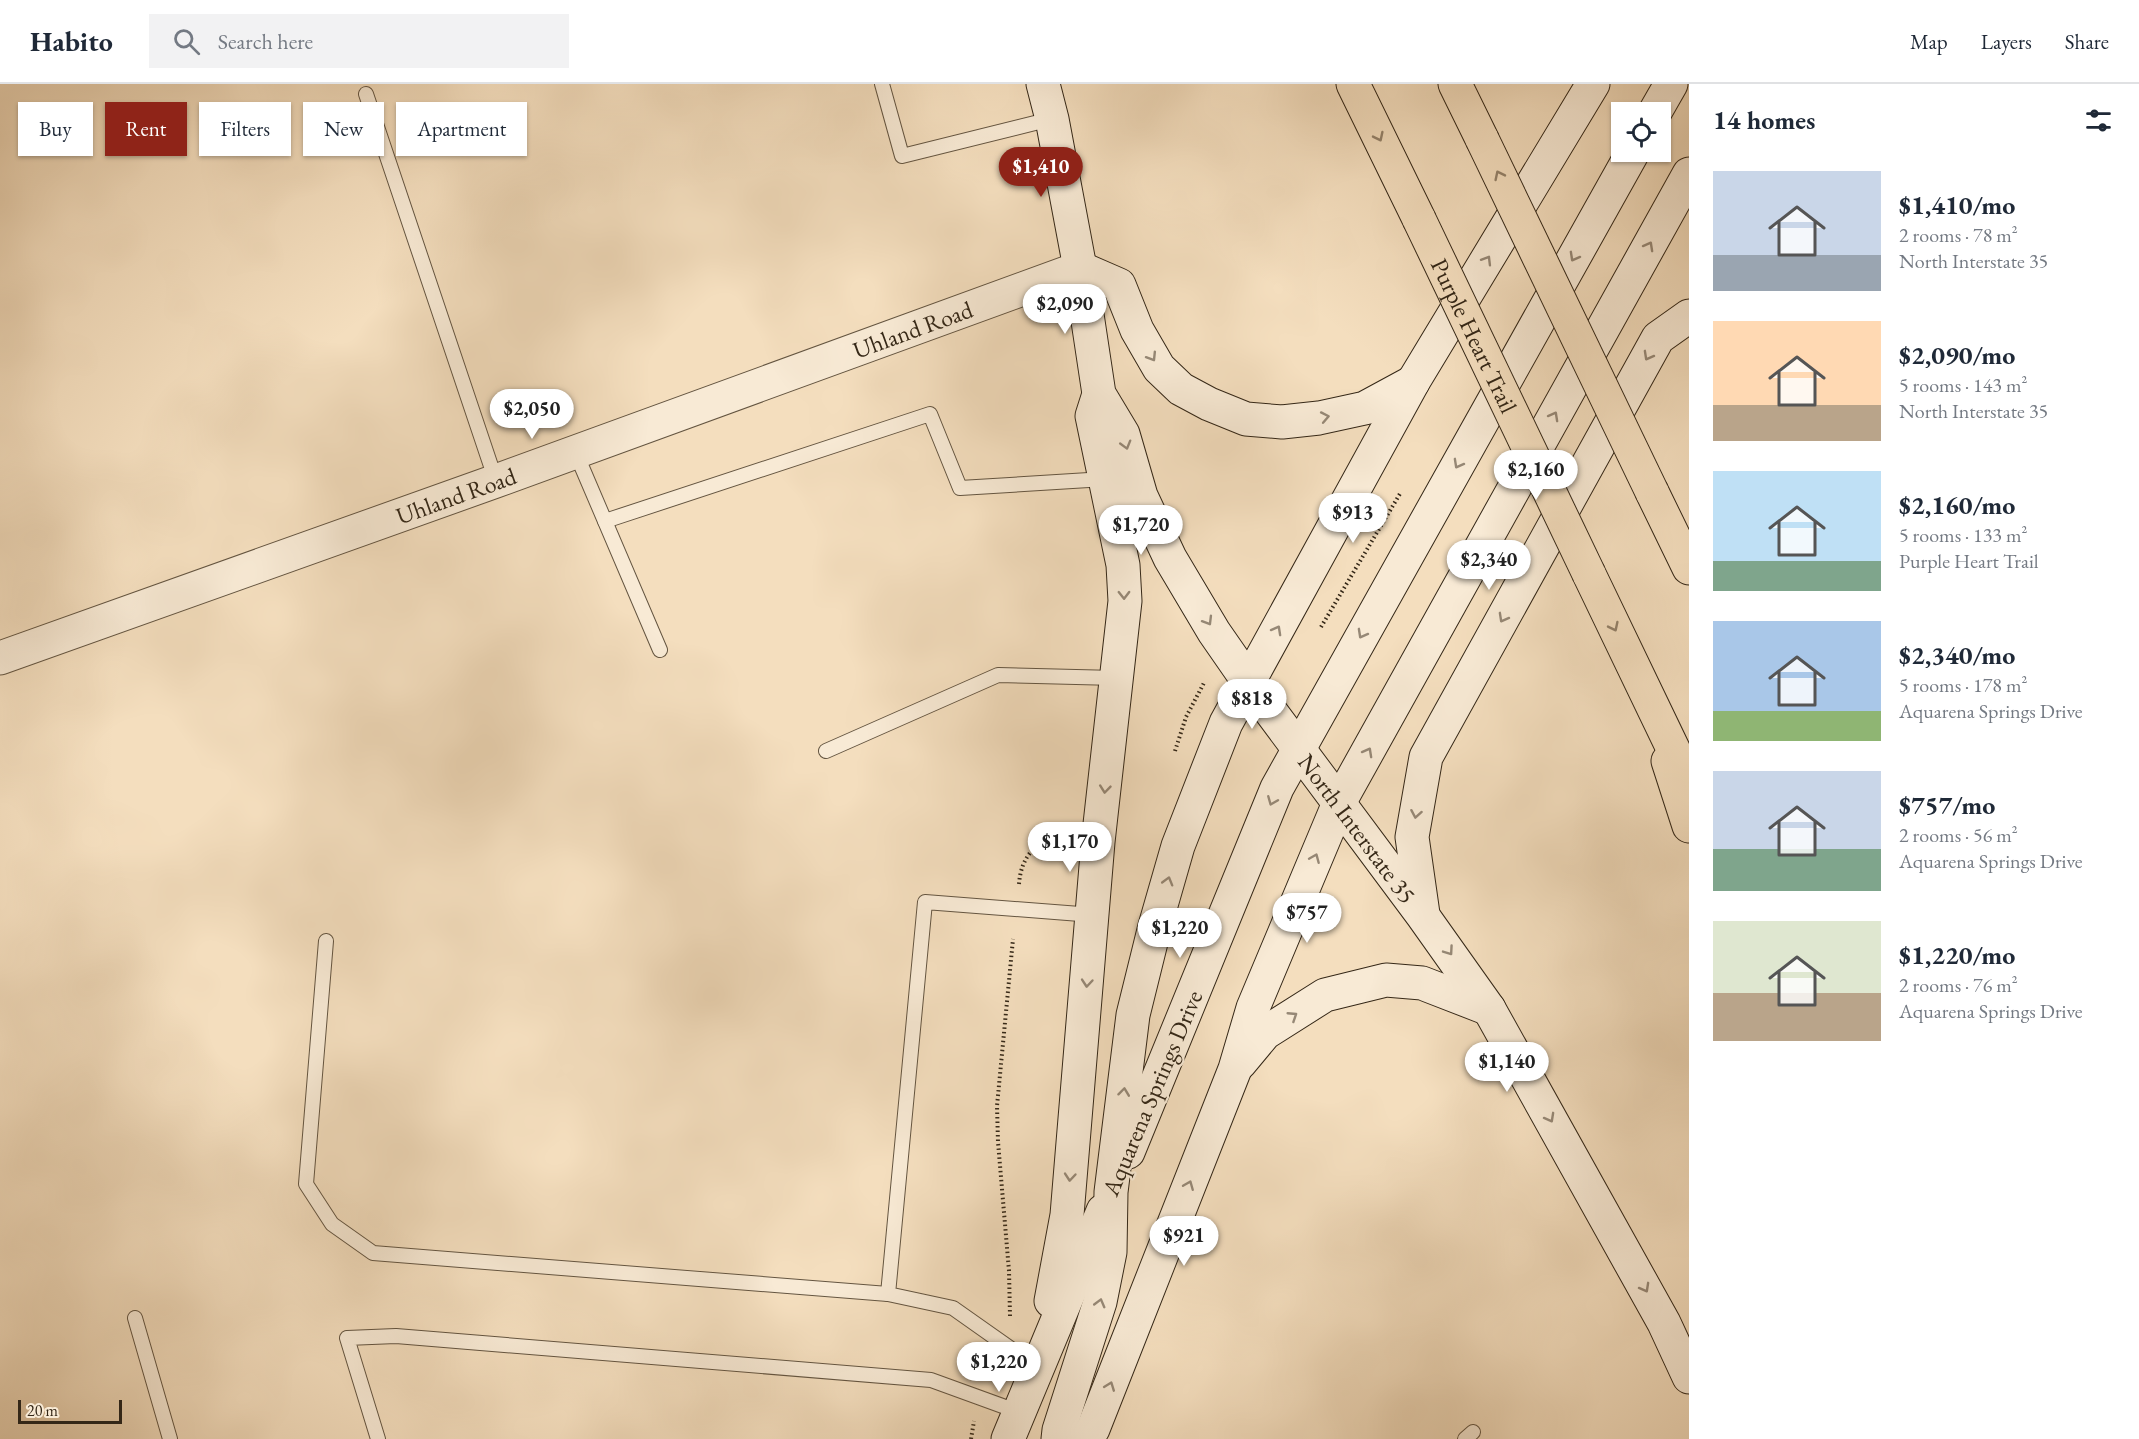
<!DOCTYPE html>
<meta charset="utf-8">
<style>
:root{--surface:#fff;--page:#f2f2f3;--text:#1f2937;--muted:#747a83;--line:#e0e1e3;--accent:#8f2418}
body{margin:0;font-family:"EB Garamond",serif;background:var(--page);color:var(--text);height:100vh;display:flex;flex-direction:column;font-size:22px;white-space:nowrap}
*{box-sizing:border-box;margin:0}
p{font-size:20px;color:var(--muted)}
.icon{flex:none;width:33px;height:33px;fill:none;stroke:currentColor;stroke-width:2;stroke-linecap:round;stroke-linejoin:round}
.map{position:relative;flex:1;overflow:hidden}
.details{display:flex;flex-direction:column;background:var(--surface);width:450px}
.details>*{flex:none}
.hud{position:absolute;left:18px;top:18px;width:570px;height:54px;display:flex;gap:12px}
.buttons{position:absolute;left:1611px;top:18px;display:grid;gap:12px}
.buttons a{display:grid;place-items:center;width:60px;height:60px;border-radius:0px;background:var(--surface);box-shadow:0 2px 4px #0004;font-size:30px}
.scale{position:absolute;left:18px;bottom:15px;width:104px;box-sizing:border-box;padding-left:6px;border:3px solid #342717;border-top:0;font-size:16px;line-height:21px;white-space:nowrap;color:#342717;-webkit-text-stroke:4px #f8ead5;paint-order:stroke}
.price{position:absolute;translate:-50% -51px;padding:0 14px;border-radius:21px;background:#fff;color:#222;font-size:20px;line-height:39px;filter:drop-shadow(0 2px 3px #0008)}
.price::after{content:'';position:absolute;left:50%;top:36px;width:18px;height:14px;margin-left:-9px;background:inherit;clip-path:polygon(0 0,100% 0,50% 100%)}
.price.on{background:var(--accent);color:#fff}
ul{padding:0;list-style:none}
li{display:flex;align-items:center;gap:18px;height:150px;padding:0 24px}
li span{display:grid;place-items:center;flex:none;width:168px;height:120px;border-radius:0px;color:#555}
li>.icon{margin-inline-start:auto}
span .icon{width:72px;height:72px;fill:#fffc;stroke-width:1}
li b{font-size:26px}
h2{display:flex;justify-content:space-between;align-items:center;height:72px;padding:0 24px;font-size:26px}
.tag{padding:0 21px;border-radius:0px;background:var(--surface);box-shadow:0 2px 4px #0004;font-size:21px;line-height:54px}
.tag.on{background:var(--accent);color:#fff}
header{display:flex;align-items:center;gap:36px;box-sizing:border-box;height:84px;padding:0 30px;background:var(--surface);border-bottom:2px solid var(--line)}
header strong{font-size:28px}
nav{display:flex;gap:33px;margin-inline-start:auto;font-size:21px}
.search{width:420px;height:54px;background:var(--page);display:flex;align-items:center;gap:15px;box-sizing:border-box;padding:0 21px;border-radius:0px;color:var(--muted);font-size:22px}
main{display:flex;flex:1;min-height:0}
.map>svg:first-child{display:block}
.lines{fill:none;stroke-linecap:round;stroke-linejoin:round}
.service-casing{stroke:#645541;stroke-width:16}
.tertiary-casing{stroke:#645541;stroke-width:35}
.secondary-casing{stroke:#342717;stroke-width:35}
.motorway-casing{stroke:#342717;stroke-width:35}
.path{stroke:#342717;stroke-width:4;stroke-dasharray:1.5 3;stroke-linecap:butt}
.service{stroke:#f8ead5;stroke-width:14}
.tertiary{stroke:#f8ead5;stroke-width:33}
.secondary{stroke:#f8ead5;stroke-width:33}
.motorway{stroke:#f4debe;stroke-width:33}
.motorway-bridge-casing{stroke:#342717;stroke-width:35;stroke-linecap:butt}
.motorway-bridge{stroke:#f4debe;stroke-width:33}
.oneway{stroke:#94826a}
.oneway2{stroke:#968876}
.labels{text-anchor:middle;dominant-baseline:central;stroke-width:4.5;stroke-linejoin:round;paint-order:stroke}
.street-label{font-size:24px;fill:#342717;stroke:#f8ead5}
</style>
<header>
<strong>Habito</strong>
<div class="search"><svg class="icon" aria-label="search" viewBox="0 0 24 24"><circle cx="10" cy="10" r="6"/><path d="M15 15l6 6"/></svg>Search here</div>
<nav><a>Map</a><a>Layers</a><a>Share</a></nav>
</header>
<main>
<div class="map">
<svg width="1689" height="1355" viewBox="0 0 1689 1355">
<rect width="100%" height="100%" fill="#f4debe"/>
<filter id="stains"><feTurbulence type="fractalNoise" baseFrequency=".00333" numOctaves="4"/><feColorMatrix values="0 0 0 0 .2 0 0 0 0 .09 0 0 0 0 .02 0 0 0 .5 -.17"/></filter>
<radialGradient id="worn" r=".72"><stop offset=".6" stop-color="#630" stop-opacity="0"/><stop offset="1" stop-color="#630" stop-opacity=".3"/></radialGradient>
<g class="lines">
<defs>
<g id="service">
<path d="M882,0l20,72 149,-37"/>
<path d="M366,10l130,387"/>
<path d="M575,367l85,199"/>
<path d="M605,437l325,-107 30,74 145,-9"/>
<path d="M826,667l172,-76 118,3"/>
<path d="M326,857l-20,243 26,40 41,29 515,41"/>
<path d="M135,1234l35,121"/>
<path d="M1038,1284l-85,-60 -65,-14 37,-392 168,13"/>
<path d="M378,1355l-31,-101 49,-2 535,44 88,32"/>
<path d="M1465,1355l8,-7"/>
</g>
<g id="tertiary">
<path id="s1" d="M0,574l496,-177 584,-213"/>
</g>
<g id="secondary">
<path id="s2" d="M1043,0l9,35 28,149 19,126 24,40 18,62 29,62 44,74 34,49 175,235 66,93 175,314 25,54"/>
<path d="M1655,28l16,-28"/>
<path d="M1080,184l39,17 18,45 22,38 22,21 28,15 37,15 36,3 37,-4 46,-10 48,-26"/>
<path d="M1423,830l-11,-77 14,-80 232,-419 31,-22"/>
<path d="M1240,979l25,-30 60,-38 61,-15 36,3 67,26"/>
<path d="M1128,1068l149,-364 356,-636"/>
<path d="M1051,1217l16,-86 31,-373 27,-241 -2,-36 -31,-149 7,-22"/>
<path d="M1008,1355l95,-228"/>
<path d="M1058,1355l1,-9 41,-128 10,-50 1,-60 22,-177 22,-89 23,-80 48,-123 187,-341 180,-298"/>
<path d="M1086,1355l7,-10 142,-360 18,-61 86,-205 350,-629"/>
</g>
<g id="motorway">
<path d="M1353,0l66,135"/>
<path d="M1455,0l27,55"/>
<path d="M1652,408l37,76"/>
<path d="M1589,490l100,208"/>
<path d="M1668,677l21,65"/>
</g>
</defs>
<use href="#service" class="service-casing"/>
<use href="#tertiary" class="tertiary-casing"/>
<use href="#secondary" class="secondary-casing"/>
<use href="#motorway" class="motorway-casing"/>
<g class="path">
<path d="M1321,543l80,-135"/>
<path d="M1175,667l11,-34 19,-36"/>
<path d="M1019,800c2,-27 17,-46 46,-46"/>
<path d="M1010,1232l-1,-45 -11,-129 -1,-36 16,-167"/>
<path d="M971,1355l3,-18"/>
</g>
<use href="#service" class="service"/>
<use href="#tertiary" class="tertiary"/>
<use href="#secondary" class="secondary"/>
<use href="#motorway" class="motorway"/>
<defs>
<g id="motorway-bridge">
<path d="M1482,55l170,353"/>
<path id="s3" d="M1419,135l170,355"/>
</g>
</defs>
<use href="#motorway-bridge" class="motorway-bridge-casing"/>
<use href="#motorway-bridge" class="motorway-bridge"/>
</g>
<defs><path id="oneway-chevron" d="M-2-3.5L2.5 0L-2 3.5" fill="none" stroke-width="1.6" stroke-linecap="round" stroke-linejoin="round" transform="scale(1.5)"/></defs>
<g class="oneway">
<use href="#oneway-chevron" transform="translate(1379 53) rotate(64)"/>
<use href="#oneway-chevron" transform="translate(1499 91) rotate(-116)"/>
<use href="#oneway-chevron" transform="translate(1614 543) rotate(64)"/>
</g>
<g class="oneway2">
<use href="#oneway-chevron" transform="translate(1649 162) rotate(-61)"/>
<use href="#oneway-chevron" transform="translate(1574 173) rotate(119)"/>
<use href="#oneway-chevron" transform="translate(1487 176) rotate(-59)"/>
<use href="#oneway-chevron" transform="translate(1648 272) rotate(119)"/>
<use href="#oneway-chevron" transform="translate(1152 273) rotate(58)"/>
<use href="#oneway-chevron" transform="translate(1554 332) rotate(-61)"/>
<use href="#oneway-chevron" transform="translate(1325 333) rotate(-11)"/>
<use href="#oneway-chevron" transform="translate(1126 361) rotate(74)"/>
<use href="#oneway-chevron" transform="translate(1458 380) rotate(119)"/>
<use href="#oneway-chevron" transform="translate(1124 511) rotate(89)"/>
<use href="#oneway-chevron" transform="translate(1503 534) rotate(119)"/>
<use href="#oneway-chevron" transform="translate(1208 537) rotate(59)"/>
<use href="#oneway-chevron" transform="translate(1277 546) rotate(-61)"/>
<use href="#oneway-chevron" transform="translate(1362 550) rotate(119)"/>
<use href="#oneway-chevron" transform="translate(1368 668) rotate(-61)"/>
<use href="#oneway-chevron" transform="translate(1105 705) rotate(96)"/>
<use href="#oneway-chevron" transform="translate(1272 717) rotate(112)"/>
<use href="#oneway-chevron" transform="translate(1416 730) rotate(100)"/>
<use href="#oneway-chevron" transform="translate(1315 774) rotate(-67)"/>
<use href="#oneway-chevron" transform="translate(1168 797) rotate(-74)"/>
<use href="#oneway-chevron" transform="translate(1449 867) rotate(55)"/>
<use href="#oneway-chevron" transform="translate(1087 899) rotate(95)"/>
<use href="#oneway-chevron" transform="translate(1293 932) rotate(-33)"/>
<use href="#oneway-chevron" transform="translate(1124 1008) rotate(-83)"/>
<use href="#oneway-chevron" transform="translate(1550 1034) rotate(61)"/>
<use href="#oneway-chevron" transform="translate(1070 1093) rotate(95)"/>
<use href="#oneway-chevron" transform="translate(1189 1101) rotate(-68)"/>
<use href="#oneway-chevron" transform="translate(1645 1204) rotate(61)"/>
<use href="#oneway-chevron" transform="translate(1100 1219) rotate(-75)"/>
<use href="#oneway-chevron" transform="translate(1110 1302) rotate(-69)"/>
</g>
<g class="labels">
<g class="street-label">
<text stroke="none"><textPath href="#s1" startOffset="970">Uhland Road</textPath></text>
<text stroke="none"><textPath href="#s3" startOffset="129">Purple Heart Trail</textPath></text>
<text stroke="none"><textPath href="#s1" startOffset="484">Uhland Road</textPath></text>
<text stroke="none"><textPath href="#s2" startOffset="824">North Interstate 35</textPath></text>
<text transform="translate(1152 1009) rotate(-67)">Aquarena Springs Drive</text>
</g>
</g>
<rect width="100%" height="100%" filter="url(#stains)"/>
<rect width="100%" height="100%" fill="url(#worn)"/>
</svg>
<div class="buttons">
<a><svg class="icon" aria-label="locate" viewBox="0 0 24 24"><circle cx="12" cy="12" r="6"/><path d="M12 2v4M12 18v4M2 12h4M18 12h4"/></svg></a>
</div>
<div class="scale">20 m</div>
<b class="price on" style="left:1041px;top:114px">$1,410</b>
<b class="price" style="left:1065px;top:251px">$2,090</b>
<b class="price" style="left:532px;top:356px">$2,050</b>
<b class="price" style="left:1536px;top:417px">$2,160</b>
<b class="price" style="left:1353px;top:460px">$913</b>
<b class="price" style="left:1141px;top:472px">$1,720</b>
<b class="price" style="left:1489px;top:507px">$2,340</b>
<b class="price" style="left:1252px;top:646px">$818</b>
<b class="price" style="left:1070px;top:789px">$1,170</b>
<b class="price" style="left:1307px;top:860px">$757</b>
<b class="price" style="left:1180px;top:875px">$1,220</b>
<b class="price" style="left:1507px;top:1009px">$1,140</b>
<b class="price" style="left:1184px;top:1183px">$921</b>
<b class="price" style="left:999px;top:1309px">$1,220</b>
<div class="hud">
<a class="tag">Buy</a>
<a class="tag on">Rent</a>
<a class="tag">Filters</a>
<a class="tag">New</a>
<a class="tag">Apartment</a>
</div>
</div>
<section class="details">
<h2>14 homes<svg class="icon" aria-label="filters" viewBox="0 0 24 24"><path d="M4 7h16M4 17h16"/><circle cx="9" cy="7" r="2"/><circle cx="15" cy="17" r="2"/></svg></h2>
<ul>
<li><span style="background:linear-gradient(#c9d6e8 70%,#9aa5b1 0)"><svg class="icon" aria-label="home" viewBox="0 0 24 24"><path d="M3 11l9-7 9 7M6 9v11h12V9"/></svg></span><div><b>$1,410/mo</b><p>2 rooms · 78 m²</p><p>North Interstate 35</p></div></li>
<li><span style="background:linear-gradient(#ffd9b3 70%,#b9a48a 0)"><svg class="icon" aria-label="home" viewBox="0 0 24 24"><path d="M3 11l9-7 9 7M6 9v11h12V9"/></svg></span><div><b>$2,090/mo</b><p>5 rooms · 143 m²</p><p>North Interstate 35</p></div></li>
<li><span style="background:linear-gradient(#bfe0f5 75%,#7fa58c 0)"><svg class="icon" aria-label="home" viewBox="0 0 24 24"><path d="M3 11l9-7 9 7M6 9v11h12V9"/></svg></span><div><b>$2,160/mo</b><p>5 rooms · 133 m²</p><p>Purple Heart Trail</p></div></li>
<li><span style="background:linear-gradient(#a9c7e8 75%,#8fb573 0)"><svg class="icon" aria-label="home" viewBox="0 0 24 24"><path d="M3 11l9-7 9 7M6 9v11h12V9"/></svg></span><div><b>$2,340/mo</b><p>5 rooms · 178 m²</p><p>Aquarena Springs Drive</p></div></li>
<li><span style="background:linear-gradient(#c9d6e8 65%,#7fa58c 0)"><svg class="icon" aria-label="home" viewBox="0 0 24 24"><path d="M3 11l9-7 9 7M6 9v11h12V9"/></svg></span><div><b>$757/mo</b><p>2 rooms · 56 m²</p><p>Aquarena Springs Drive</p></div></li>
<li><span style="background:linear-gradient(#dfe7d0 60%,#b9a48a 0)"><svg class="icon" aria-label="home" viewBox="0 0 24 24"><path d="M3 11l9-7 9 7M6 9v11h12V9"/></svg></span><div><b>$1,220/mo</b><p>2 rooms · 76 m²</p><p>Aquarena Springs Drive</p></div></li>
</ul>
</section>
</main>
